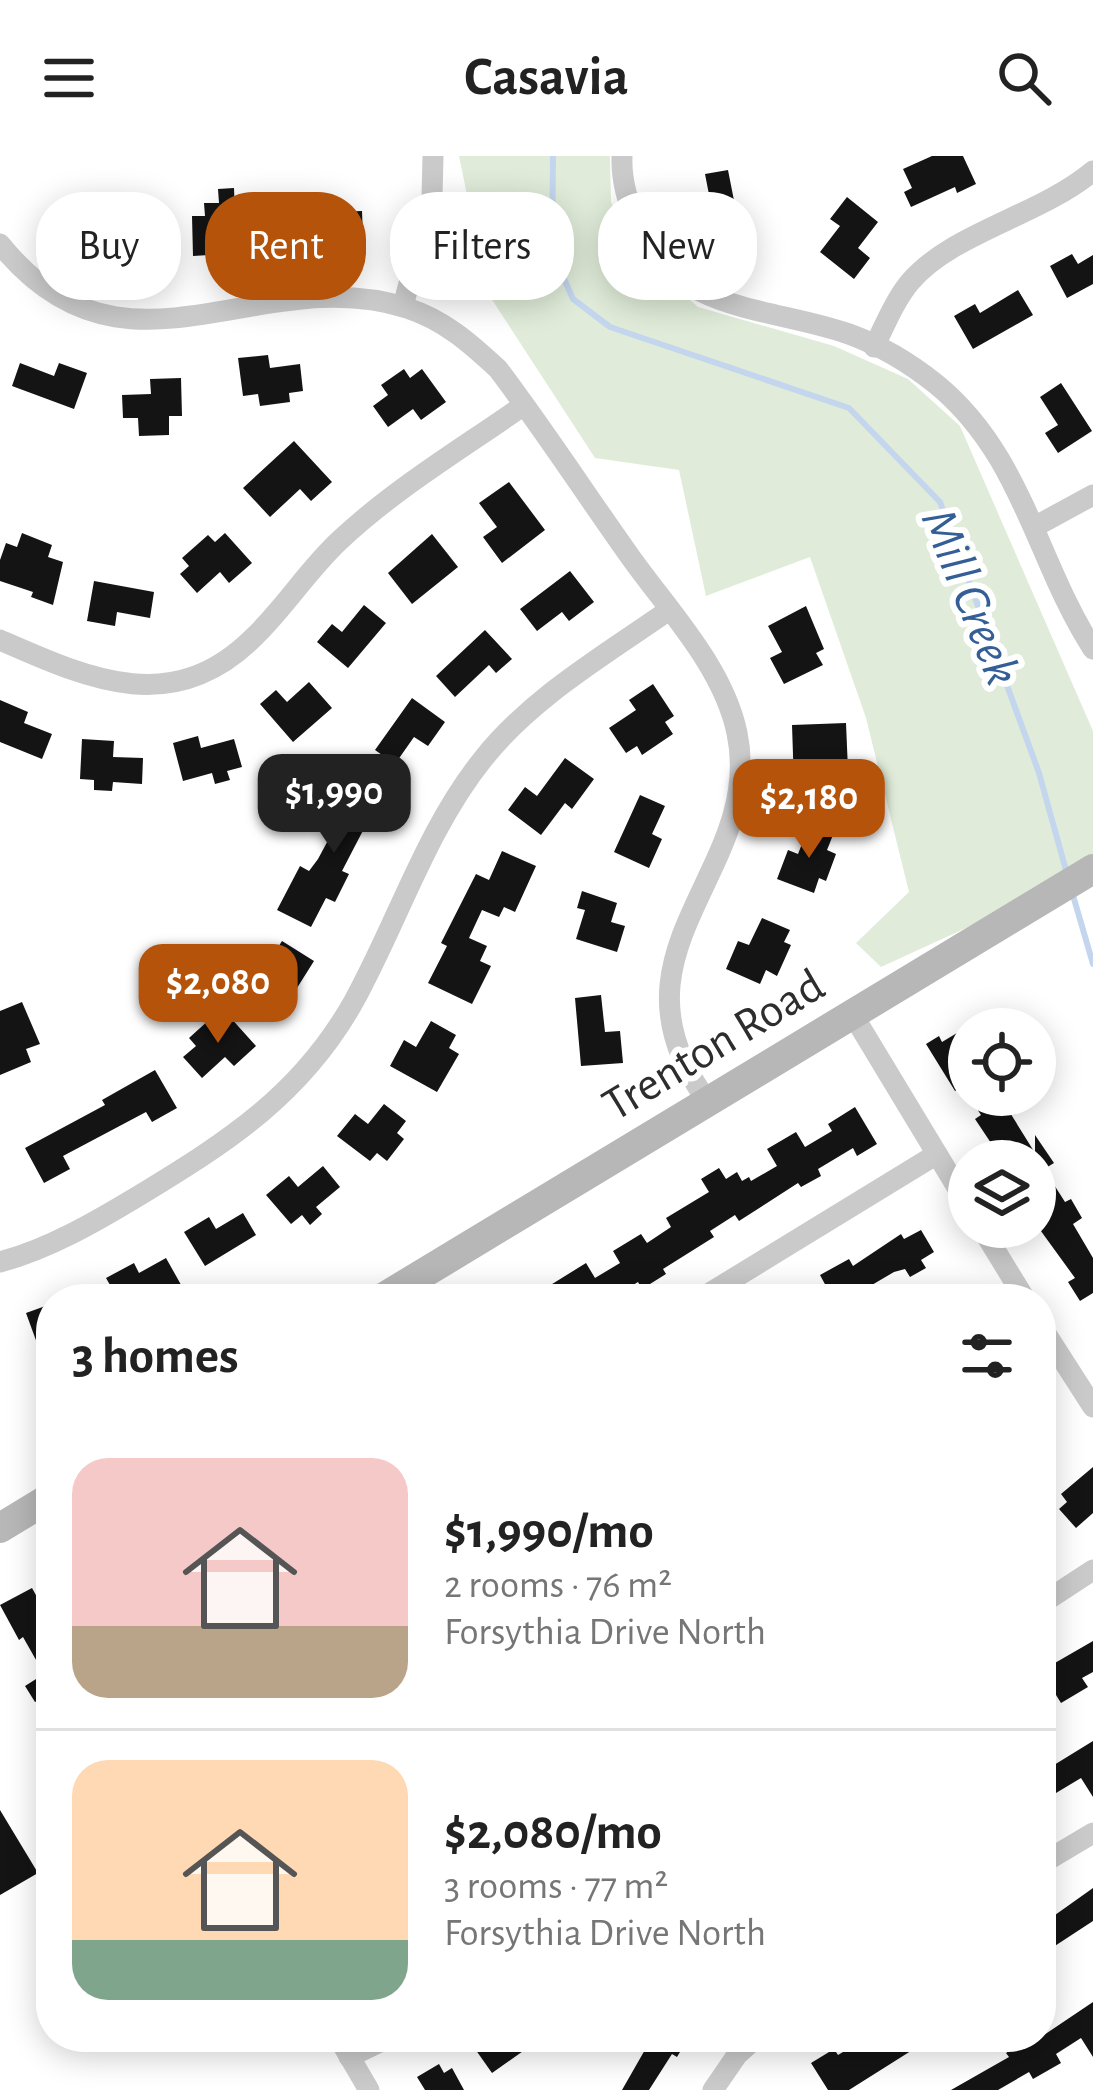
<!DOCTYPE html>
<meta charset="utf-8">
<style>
:root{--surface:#fff;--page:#f2f2f2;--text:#222;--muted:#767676;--line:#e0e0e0;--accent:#b45309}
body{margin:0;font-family:"Alegreya Sans",sans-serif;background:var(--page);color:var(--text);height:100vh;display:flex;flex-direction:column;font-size:45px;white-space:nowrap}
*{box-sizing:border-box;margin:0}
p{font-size:39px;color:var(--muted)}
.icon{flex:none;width:66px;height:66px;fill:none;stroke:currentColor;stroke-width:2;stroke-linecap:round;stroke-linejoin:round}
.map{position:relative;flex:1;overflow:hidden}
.panel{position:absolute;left:36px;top:1128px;width:1020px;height:768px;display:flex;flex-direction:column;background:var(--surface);border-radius:48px;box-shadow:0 6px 30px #0003}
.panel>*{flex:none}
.banner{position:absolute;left:36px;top:36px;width:1023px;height:108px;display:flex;gap:24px}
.buttons{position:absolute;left:948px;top:852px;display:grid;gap:24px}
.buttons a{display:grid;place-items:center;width:108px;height:108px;border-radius:50%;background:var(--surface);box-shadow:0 6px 30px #0003;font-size:60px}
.price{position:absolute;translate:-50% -102px;padding:0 27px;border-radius:24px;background:var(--accent);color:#fff;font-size:39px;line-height:78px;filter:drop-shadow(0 3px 6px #0008)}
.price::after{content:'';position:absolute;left:50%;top:72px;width:36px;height:27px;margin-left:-18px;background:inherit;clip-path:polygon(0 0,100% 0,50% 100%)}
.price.selected{background:#222;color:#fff}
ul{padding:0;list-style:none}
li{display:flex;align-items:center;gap:36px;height:300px;padding:0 36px}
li+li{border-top:3px solid var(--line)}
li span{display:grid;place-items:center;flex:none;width:336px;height:240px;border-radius:36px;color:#555}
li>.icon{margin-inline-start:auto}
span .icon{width:144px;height:144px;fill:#fffc;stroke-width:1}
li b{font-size:51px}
h2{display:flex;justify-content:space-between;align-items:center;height:144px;padding:0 36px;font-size:51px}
.chip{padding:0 42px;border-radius:48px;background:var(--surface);box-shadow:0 6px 30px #0003;font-size:42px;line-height:108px}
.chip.selected{background:var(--accent);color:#fff}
header{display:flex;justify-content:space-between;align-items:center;height:156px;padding:0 36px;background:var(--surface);font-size:54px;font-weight:700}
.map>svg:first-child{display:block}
.green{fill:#e0ecd9}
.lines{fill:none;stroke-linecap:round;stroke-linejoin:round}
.stream{stroke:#c3d6ee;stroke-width:6}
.building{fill:#141414}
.street{stroke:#cacaca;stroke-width:21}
.secondary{stroke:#b7b7b7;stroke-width:30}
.labels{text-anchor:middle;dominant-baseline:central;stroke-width:12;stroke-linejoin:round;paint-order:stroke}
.street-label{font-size:48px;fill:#2d2d2d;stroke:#fff}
.water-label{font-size:51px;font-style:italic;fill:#345e96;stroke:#fff}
</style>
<header><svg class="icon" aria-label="menu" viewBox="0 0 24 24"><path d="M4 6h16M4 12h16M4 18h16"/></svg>Casavia<svg class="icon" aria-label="search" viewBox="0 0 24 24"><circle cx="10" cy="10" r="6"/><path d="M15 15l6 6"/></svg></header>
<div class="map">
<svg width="1093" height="1934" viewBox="0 0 1093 1934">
<rect width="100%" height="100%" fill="#fff"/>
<path class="green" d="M459,0h151l1,46 27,53 60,52 136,39 74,33 52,47 133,305v139l-212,97 -25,-24 53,-51 -43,-174 -56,-161 -104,39 -27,-126 -84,-12 -108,-166z"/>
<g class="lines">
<g class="stream">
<path d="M553,0l-1,96 21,47 37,28 239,81 91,94 99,271 28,101"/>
<path d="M1072,736l21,72"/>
</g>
</g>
<g class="building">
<path d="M932,0h31l13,28 -19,9 -2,-6 -44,20 -7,-15 8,-4 -9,-19z"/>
<path d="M728,14l11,56 -37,8 -5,-21 15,-3 -7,-36z"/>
<path d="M234,32l1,26 19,-1 1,25 -31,1 1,15 -32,2 -1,-40h13l-1,-13h15l-1,-14z"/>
<path d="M132,38l2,38 -30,1 1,13 -31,2 -2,-38 15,-1 -1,-13z"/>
<path d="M847,41l31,25 -20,26 12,10 -16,21 -34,-27 20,-26 -10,-7z"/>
<path d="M362,55l1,27 -31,1v13l-30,1 -1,-40z"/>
<path d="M1072,98l6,10 15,-9v29l-26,14 -17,-32z"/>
<path d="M1018,134l15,25 -60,34 -19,-33 21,-12 5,9z"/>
<path d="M268,199l2,13 30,-4 3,27 -14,2 1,9 -30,4 -2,-12 -15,2 -5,-38z"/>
<path d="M20,207l34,13 5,-13 28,10 -13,36 -62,-23z"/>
<path d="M404,213l6,9 12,-9 24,33 -25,18 -8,-11 -25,18 -15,-21 15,-11 -7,-10z"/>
<path d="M181,222l1,38h-13v19l-30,1 -1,-18h-15l-1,-23 29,-1 -1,-15z"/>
<path d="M1061,227l31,48 -34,22 -13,-20 13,-8 -18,-28z"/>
<path d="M294,285l38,41 -21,19 -11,-12 -30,28 -27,-29z"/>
<path d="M509,326l36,48 -43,33 -19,-26 14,-10 -18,-24z"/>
<path d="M22,377l30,12 -4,12 15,5 -10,43 -22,-8 2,-5 -33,-11v-21l6,-17 11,4z"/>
<path d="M225,377l27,30 -23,20 -9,-11 -23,21 -17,-19 9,-8 -7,-8 26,-23 7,7z"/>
<path d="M432,378l26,33 -46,37 -24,-31z"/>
<path d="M570,415l24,31 -25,19 -7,-9 -25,19 -17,-22z"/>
<path d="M94,425l60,11 -4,26 -33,-6 -2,14 -28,-5z"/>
<path d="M364,449l22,18 -38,45 -31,-26 15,-18 10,8z"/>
<path d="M806,450l18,43 -8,4 7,12 -39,19 -14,-26 12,-6 -14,-26z"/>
<path d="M485,474l27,29 -16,14 -7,-8 -34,32 -19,-21z"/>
<path d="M309,526l23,26 -39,34 -33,-38 16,-14 11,12z"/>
<path d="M653,528l21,32 -9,6 8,12 -31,21 -5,-9 -11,7 -17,-25 27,-18 -7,-10z"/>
<path d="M412,542l33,24 -17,24 -14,-9 -19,27 -20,-14z"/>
<path d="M0,544l28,12 -4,11 28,11 -10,25 -42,-17z"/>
<path d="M846,567l2,47 -18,1 1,13 -37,1 -2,-60z"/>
<path d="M198,580l3,12 33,-9 8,28 -15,4 3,9 -15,4 -3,-11 -29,8 -10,-38z"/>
<path d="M82,583l32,2 -1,16 30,1 -1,26 -29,-2 -1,9 -18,-1v-10l-14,-1z"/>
<path d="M565,602l29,21 -22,30 -7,-6 -24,32 -33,-25 17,-23 12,9z"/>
<path d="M361,623l33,18 -14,26 -10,-6 -28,54 7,3 -14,28 -9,-4 -15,29 -34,-17 23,-44 9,5 9,-12z"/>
<path d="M640,639l25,11 -13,28 10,5 -13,29 -35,-16z"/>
<path d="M809,670l24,9 -6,15 9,4 -10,27 -7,-3 -5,15 -37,-14 11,-29 10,4z"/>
<path d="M502,695l34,15 -21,46 -11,-5 -5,10 -17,-7 -13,28 18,8 -7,15 11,5 -19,38 -44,-21 19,-37 -6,-3 35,-69 13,6z"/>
<path d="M582,735l35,12 -6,19 14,4 -8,26 -41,-13 9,-29 -8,-2z"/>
<path d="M762,762l28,12 -6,12 7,3 -14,31 -11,-6 -6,14 -34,-15 12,-28 11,4z"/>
<path d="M282,785l32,20 -17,27 -10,-5 -16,26 -23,-14z"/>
<path d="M601,839l4,37 15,-1 3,32 -42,3 -6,-68z"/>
<path d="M22,846l18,42 -14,5 5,13 -31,13v-64z"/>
<path d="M229,860l27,30 -22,20 -9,-9 -23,21 -19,-21 13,-11 -7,-8 21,-19 7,7z"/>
<path d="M431,865l25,14 -7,13 10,6 -22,38 -47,-26 14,-26 12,7z"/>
<path d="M957,877l12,18v32l-14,8 -29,-47 13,-8 3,6z"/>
<path d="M155,914l22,38 -25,14 -6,-10 -83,44 7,13 -26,14 -19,-35 80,-43 -3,-5z"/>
<path d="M968,939h31l36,58v-18l19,28 -10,6 21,33 6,-3 11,19 -9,6 20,34v35l-13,8 -12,-19 7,-4 -37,-51 7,-4 -10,-16v-46h-32l-28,-42 6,-4z"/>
<path d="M384,948l22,17 -9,12 7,6 -17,22 -10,-8 -7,8 -33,-25 18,-22 13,10z"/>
<path d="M855,951l22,37 -20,12 -4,-8 -35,21 3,7 -20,11 -3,-4 -59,38 -4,-6 -25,16 4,6 -51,32 3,5 -24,15 -4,-7 -28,17h-82l58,-36 9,15 25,-15 -7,-12 28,-17 6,9 24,-16 -5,-9 43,-26 -8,-13 18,-11 7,11 11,-7 5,9 7,-4 2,4 26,-15 -10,-17 29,-17 9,15 27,-16 -4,-7z"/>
<path d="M323,1010l17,21 -24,20 6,7 -12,11 -8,-10 -11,9 -25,-29 23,-19 9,11z"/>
<path d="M243,1057l13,22 -51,31 -21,-34 25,-15 7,12z"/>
<path d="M921,1074l13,22 -13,8 5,8 -16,9 -5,-8 -11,3 -29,17 5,10h-61l18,-11 -7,-13 29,-16 4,7 48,-32 3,5z"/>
<path d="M166,1102l23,41h-71l-12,-21 28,-15 5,10z"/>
<path d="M51,1148v72h-2l-23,-63z"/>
<path d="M1093,1311v46l-17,15 -17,-19 8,-7 -6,-8z"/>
<path d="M32,1432l5,9 6,-4 8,14v86l-16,9 -10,-16 19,-12 -21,-37 -4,3 -19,-35z"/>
<path d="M1093,1485v31l-11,6 6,9 -27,16 -20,-32z"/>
<path d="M1093,1585v56l-12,-19 -40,24v-29z"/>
<path d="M0,1654l38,63 -38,22z"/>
<path d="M1093,1732v33l-52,34v-30z"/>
<path d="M1093,1846v55l-12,-19 -25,16 5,9 -28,16 -4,-7 -31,18h-47l58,-33 -3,-4 9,-6 -2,-4 10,-6h18z"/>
<path d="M486,1881h57l-51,36 -19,-27z"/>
<path d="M644,1881h45l-12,20 -5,-3 -23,36h-27l28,-49z"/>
<path d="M868,1881h39l7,12 -65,41h-21l-17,-27 23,-14 4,6z"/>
<path d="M439,1908l5,9 8,-5 12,22h-39l-8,-13z"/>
</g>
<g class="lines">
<g class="street">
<path d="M622,0c-1,25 6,47 16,71 37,86 135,80 211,107 30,11 62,30 87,50 87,71 100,177 157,265"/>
<path d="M0,88c124,154 257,16 407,64 37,12 63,35 91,61 46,61 87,124 131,186 38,54 94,111 108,178 29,139 -141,218 -29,369"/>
<path d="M403,150l29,-108 1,-42"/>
<path d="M874,191c11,-22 21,-47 36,-65 43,-50 129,-66 183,-111"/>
<path d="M1036,370l57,-31"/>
<path d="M0,484c89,39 173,78 254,-3 31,-30 54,-67 85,-96 55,-52 124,-93 185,-136"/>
<path d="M853,859l116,192"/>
<path d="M981,1071l44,72"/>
<path d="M0,1106c49,-13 97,-41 140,-67 89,-54 162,-101 214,-194 44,-80 72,-171 129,-242 49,-62 122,-104 186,-149"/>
<path d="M700,1143l237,-145"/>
<path d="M1041,1170l52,81"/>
<path d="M1041,1448l52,-34"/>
<path d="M1041,1708l52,-31"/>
<path d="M338,1881l31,53"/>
<path d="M349,1901l41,-20"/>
<path d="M713,1934l24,-35 20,-18"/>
</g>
<g class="secondary">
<path d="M381,1143l712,-430"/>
<path d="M0,1372l51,-31"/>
</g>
</g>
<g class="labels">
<g class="street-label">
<text transform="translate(714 890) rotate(-31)">Trenton Road</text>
</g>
<g class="water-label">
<text transform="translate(970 441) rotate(68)">Mill Creek</text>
</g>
</g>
</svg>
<div class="buttons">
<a><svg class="icon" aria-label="locate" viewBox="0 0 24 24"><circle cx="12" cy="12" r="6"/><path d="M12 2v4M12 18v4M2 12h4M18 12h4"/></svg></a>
<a><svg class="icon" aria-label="layers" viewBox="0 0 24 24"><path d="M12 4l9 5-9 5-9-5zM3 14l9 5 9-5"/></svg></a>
</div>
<b class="price selected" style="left:334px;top:700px">$1,990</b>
<b class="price" style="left:809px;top:705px">$2,180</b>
<b class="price" style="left:218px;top:890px">$2,080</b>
<div class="banner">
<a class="chip">Buy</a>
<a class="chip selected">Rent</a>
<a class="chip">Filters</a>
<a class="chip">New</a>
</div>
<section class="panel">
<h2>3 homes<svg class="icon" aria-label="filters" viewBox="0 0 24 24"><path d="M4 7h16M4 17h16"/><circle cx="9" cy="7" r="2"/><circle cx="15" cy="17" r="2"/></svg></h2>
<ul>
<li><span style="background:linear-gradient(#f6c9c9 70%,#b9a48a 0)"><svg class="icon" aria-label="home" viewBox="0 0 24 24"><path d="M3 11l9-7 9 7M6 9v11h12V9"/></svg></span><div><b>$1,990/mo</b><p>2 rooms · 76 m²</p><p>Forsythia Drive North</p></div></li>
<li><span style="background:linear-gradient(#ffd9b3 75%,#7fa58c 0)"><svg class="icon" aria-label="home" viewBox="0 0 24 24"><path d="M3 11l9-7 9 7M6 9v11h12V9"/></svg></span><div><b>$2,080/mo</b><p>3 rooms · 77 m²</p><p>Forsythia Drive North</p></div></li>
</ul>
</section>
</div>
